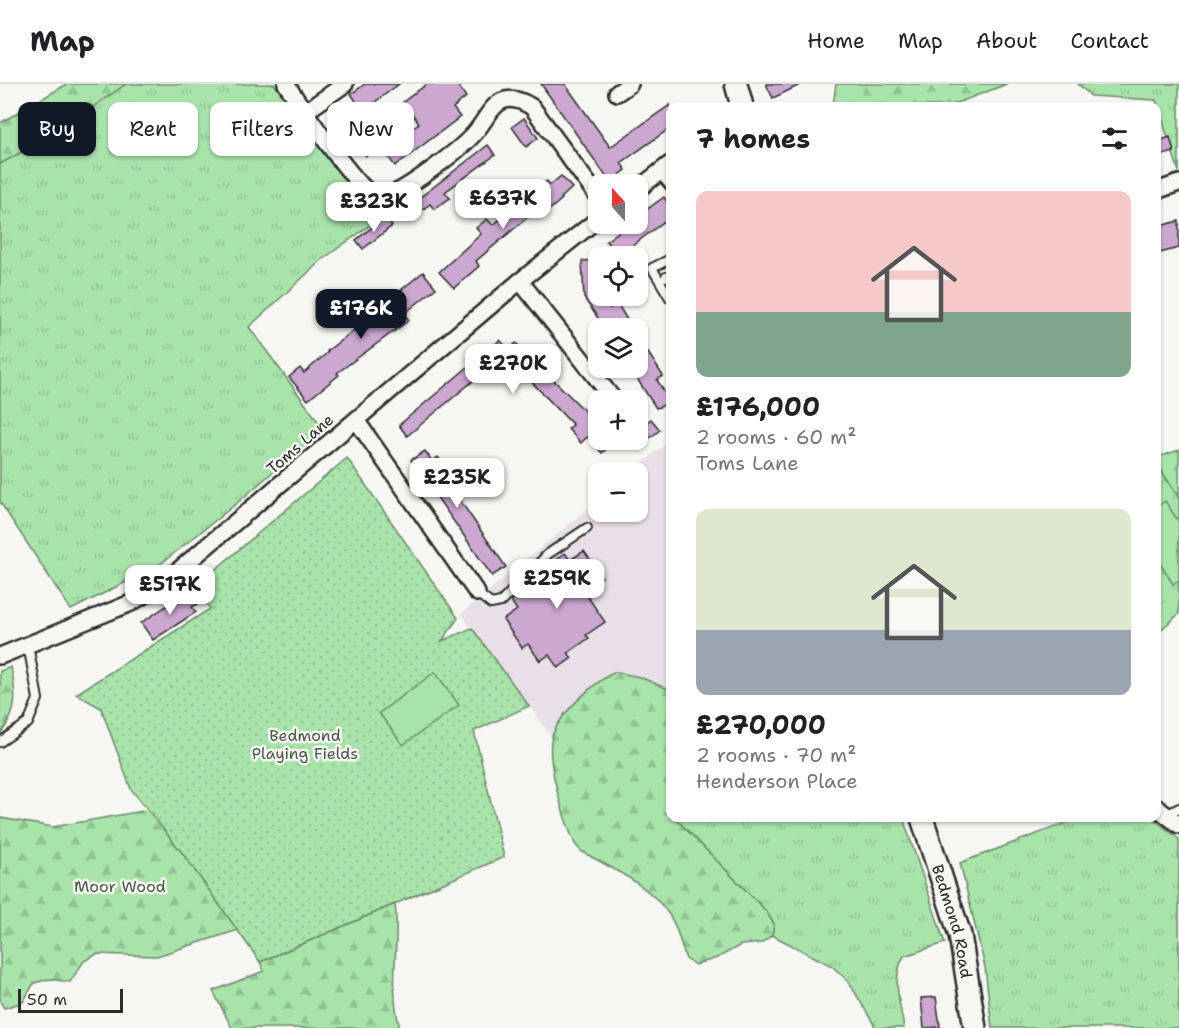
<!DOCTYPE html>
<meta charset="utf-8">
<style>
:root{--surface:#fff;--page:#f2f2f2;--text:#202124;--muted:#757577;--line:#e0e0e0;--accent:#111827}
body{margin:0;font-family:"Shantell Sans",sans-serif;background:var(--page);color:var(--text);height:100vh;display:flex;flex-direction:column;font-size:22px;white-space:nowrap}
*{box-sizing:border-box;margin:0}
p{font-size:20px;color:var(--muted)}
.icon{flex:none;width:33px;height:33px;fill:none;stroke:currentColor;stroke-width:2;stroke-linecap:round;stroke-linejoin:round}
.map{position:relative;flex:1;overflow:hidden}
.sheet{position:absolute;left:666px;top:18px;width:495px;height:720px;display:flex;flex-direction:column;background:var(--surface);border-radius:12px;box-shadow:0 2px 4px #0004}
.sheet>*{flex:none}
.top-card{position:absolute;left:18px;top:18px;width:558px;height:54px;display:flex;gap:12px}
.needle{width:39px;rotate:339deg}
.fabs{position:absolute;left:588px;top:90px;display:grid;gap:12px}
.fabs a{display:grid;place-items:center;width:60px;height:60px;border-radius:12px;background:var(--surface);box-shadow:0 2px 4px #0004;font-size:30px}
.scale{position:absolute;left:18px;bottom:15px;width:105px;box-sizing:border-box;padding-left:6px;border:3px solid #2b2b2b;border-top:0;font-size:16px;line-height:21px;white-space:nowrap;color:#2b2b2b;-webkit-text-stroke:4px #f6f6f2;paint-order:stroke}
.price{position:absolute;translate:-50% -51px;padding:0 14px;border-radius:12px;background:#fff;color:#222;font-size:20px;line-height:39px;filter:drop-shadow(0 2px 3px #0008)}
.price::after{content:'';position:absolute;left:50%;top:36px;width:18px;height:14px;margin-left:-9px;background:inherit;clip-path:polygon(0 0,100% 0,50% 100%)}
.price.on{background:var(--accent);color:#fff}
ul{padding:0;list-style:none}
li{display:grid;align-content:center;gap:12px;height:318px;padding:0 30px}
li span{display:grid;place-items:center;height:186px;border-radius:12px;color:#555}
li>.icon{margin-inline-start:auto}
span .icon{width:108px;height:108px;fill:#fffc;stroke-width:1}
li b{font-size:26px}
h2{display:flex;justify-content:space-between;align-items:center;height:72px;padding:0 30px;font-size:26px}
.pill{padding:0 21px;border-radius:12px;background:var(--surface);box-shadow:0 2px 4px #0004;font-size:21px;line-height:54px}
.pill.on{background:var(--accent);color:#fff}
header{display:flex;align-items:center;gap:36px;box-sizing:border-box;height:84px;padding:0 30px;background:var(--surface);border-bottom:2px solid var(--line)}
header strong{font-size:28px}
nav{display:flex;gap:33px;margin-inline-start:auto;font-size:21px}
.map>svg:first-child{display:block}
.built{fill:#e9dfe8}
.grass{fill:url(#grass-tufts);stroke:#6a886a;stroke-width:1.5}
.forest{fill:url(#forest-firs);stroke:#6a886a;stroke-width:1.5}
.park{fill:url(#park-dots);stroke:#6a886a;stroke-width:1.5}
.pitch{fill:#a8e4aa;stroke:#6a886a;stroke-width:1.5}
.building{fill:#cca8d1;stroke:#2b2b2b;stroke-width:1.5}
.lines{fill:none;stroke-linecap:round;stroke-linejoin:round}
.lane-casing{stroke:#2b2b2b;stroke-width:12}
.street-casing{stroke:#2b2b2b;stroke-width:20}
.secondary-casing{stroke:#2b2b2b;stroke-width:26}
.lane{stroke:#f6f6f2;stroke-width:8}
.street{stroke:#f6f6f2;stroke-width:15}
.secondary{stroke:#f6f6f2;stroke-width:21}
.labels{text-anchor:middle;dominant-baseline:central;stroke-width:5;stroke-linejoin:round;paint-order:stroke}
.street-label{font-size:16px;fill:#2b2b2b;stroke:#f6f6f2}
.park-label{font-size:16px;fill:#4a594b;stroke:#f6f6f2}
</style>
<header>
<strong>Map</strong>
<nav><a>Home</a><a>Map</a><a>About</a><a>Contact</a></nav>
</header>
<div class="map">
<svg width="1179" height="944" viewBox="0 0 1179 944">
<defs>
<pattern id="grass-tufts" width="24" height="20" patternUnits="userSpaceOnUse" patternTransform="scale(1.5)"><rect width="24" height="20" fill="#a8e4aa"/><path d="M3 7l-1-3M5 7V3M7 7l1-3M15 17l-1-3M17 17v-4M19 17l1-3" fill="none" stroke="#91c492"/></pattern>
<pattern id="forest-firs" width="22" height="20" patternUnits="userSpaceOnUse" patternTransform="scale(1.5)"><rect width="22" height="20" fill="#a8e4aa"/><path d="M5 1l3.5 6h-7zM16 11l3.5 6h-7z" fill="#91c492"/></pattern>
<pattern id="park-dots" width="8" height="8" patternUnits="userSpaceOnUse" patternTransform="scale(1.5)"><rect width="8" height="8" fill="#a8e4aa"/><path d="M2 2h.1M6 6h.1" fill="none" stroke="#91c492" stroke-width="1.8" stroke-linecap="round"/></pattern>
</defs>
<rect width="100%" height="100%" fill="#f6f6f2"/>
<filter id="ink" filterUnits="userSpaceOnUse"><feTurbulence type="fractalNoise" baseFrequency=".0167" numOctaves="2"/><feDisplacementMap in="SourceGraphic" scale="12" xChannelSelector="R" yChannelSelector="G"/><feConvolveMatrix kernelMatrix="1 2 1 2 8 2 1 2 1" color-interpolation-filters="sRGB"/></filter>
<g filter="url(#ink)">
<path class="built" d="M670,356v337l-61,38 -148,-201 137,-114v12h40v-40h-6z"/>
<g class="grass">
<path d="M126,0h148l103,136 -54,39 -74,68 74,101 -87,76 -77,61 -88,45 -71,-108v-338l50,-28z"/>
<path d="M1078,0h101v88l-23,-72 -65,-4z"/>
<path d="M1156,380l23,34v116l-22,19z"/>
<path d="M675,734h228l42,125 -41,13c-13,21 -4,48 0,72h-28l-27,-46 -17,-16 -60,-31 2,-11 -8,-13z"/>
<path d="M1079,734h73l27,21v189h-187l-7,-61 -25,-104z"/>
</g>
<g class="forest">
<path d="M67,0h59l-76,52 -50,28v-41z"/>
<path d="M836,0h171l-58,22h-116z"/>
<path d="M1179,366v48l-22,-34 -1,-6z"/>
<path d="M11,583c5,26 8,45 -11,67v-63z"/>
<path d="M615,588l25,5 30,13v128h5l91,93 8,13 -2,11 -11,8 -20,2 -24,13 -22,7 -9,-6c-5,-13 -8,-31 -16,-43 -20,-32 -58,-47 -89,-65l-6,-7c-10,-23 -30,-83 -23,-107 7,-23 42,-55 63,-65z"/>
<path d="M148,726l36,45 54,75 -81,26 -60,-2 -13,7 -14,21 -21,-3 -15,4 -11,19 -19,6 -4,-7v-183l53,9z"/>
<path d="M395,820c5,42 -7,83 5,124h-168l-19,-37 51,-20 -4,-9z"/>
</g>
<path class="park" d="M347,374l111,160 -16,23 30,-13 57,78 -55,25 30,126 -244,105 -76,-107 -53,-66 -30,-81 -25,-14 134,-85 -14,-23z"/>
<g class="pitch">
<path d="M1165,417l14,21v58l-6,4 -16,-25v-52z"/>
<path d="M435,588l24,33 -56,40 -24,-32z"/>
</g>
<g class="building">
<path d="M365,0h34l-36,27 -12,-17z"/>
<path d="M427,0h30l9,13 -13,11 7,9 -65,49 -12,-16 36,-27 -16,-21z"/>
<path d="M541,0h24l45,63 60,-42v23l-49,35 5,7 -16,12z"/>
<path d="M766,0h36l-29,14z"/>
<path d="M357,28l25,33 -16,11 -24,-33z"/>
<path d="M524,34l14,20 -12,9 -14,-20z"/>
<path d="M1170,53l4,15 -18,5v-15z"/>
<path d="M488,61l7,10 -50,37 5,6 -16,11 -4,-5 -18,14 -7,-9z"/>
<path d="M561,92l11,12 -11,10 1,1 -15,13 -6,-6 -65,55 3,5 -25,22 -15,-16 42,-38 -5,-6 11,-9 6,6 54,-44 3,4z"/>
<path d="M664,113l6,9v11l-51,39 -13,-15 23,-17h9v-8z"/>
<path d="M385,133l7,9 -29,23 -7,-9z"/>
<path d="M1179,137v27l-23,6v-27z"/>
<path d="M598,176v36h5l7,12 7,-5 15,25h-27l-21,-30 -2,-37z"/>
<path d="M423,188l13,16 -32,26 5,6 -72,53 2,2 -31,25 -19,-23 11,-9 4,5 24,-21 -1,-1 31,-24 4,5 40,-29 -7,-8z"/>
<path d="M638,253l25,39 -6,4 13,21 -8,5 -6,2 -26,-40h8z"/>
<path d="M500,256l9,10 7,-7 70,69 12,14v14h18l-14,13 -15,-16 -6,6 -13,-14 5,-4 -51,-53 3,-3 -17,-17 -101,84 -8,-11z"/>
<path d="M651,335l9,11 -13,10 -9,-11z"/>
<path d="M425,367l7,10 6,-4 26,38 -5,4 47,68 -14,9 -81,-116z"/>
<path d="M584,467l18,26 -19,13 22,32 -19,13 3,3 -21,15 4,5 -14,10 -9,-13 -9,6 -12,-17 -6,4 -19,-28 14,-10 -6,-9 41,-28 -5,-7 18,-13 5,7z"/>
<path d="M189,507l9,13 -6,3 4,5 -43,28 -12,-17z"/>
<path d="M936,913l4,30 -16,1 -3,-30z"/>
</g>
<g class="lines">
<defs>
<g id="lane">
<path d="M659,89l11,13"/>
<path d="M670,175l-18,9 18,30"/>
<path d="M666,193l4,-1"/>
<path d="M477,509l14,11 10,-2 47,-48 39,-26"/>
<path d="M0,658l28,-19 10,-24 -10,-54"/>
<path d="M1166,731l13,-7"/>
</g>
<g id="street">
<path d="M286,0c14,21 69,102 87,111 7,3 16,1 22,-2 20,-10 62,-41 77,-57 18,-18 23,-52 60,-29l66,90"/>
<path d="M617,9l13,-9"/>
<path d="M305,28l40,-28"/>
<path d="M638,105l32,-25"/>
<path d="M1156,107l23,-8"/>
<path d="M520,197l94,119"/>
<path d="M356,336l121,173"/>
<path d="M0,572l131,-53 30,-18 359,-304 78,-62"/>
<path d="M1156,723l23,18"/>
</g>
<g id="secondary">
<path d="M736,0l6,22"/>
<path id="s1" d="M922,734l38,117 15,93"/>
</g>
</defs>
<use href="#lane" class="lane-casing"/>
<use href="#street" class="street-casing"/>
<use href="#secondary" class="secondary-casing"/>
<use href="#lane" class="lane"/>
<use href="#street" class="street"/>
<use href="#secondary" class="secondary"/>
</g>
</g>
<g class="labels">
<g class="street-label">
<text transform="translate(300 360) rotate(-41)">Toms Lane</text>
<text stroke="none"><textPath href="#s1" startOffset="108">Bedmond Road</textPath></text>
</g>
<g class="park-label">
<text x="305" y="651">Bedmond<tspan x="305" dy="18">Playing Fields</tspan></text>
<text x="120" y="802">Moor Wood</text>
</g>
</g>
</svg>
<div class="fabs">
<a><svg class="needle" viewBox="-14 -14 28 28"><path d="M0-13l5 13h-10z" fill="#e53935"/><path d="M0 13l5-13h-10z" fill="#757577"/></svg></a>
<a><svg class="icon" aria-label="locate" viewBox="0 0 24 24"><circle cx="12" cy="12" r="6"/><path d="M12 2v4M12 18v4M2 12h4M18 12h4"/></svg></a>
<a><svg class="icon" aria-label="layers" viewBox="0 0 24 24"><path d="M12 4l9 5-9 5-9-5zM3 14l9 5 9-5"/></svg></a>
<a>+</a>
<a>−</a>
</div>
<div class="scale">50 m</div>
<b class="price" style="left:503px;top:146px">£637K</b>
<b class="price" style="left:374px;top:149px">£323K</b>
<b class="price on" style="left:361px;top:256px">£176K</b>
<b class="price" style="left:513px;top:311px">£270K</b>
<b class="price" style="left:457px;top:425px">£235K</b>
<b class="price" style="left:557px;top:526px">£259K</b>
<b class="price" style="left:170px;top:532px">£517K</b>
<div class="top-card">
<a class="pill on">Buy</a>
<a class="pill">Rent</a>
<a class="pill">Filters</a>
<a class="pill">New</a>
</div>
<section class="sheet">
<h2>7 homes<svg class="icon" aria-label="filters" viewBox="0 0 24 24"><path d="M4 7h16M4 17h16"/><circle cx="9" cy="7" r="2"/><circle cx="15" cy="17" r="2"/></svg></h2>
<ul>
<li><span style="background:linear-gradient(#f6c9c9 65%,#7fa58c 0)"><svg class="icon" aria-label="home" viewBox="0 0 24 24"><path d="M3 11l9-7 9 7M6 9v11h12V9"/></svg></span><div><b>£176,000</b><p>2 rooms · 60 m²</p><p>Toms Lane</p></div></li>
<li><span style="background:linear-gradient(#dfe7d0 65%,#9aa5b1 0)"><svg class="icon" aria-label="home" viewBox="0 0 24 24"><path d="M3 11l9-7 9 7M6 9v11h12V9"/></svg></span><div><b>£270,000</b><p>2 rooms · 70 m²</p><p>Henderson Place</p></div></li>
</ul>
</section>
</div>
